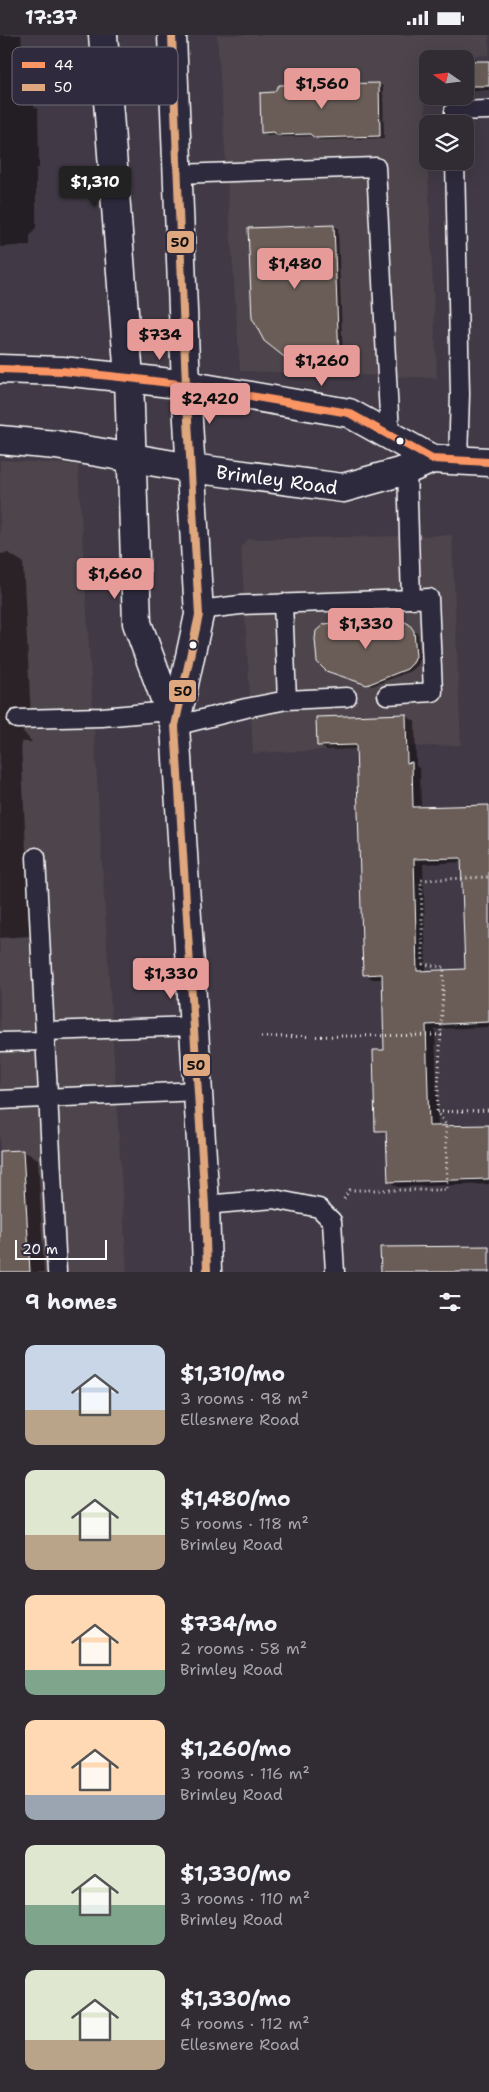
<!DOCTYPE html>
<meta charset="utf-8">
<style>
:root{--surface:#312b34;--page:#3d3740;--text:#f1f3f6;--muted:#a8a7ac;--line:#4c474f;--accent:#e69b98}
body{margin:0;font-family:"Shantell Sans",sans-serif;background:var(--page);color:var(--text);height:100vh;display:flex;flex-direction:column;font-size:19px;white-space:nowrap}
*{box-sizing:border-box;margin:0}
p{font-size:16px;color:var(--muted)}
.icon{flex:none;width:28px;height:28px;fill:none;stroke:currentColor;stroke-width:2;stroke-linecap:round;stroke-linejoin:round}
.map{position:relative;height:1237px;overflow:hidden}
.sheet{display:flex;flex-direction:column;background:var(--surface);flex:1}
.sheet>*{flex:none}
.needle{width:32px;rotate:284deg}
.tools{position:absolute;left:419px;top:15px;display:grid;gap:10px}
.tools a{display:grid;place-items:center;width:55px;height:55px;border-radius:10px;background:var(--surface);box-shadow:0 5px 20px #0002,0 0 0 1px var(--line);font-size:25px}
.scale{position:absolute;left:15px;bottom:12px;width:92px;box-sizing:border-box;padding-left:5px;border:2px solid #fff;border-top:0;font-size:14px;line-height:18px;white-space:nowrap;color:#fff;-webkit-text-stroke:4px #2f2a3d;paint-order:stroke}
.price{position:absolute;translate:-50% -42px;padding:0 11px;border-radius:5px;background:var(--accent);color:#111;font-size:16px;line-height:32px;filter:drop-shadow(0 1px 2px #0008)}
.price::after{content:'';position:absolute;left:50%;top:30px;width:15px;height:11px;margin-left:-8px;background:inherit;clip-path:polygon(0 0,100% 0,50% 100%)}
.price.on{background:#222;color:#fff}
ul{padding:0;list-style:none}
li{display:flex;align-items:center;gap:15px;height:125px;padding:0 25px}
li span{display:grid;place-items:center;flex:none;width:140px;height:100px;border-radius:10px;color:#555}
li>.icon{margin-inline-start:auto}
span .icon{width:60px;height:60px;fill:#fffc;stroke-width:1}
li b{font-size:21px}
h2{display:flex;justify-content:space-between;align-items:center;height:60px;padding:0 25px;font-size:21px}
.status{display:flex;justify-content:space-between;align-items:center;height:35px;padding:0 25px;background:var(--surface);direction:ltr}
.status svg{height:14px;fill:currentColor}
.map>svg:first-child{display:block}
.built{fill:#4d444b}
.shadow{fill:#0007;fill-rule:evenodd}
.building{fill:#6a5d59;stroke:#fff;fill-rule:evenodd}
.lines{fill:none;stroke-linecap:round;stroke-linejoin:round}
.service-casing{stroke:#fff;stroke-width:21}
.secondary-casing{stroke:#fff;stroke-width:31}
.path{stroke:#fff;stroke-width:3;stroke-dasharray:1 4;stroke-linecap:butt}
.service{stroke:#2f2a3d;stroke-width:18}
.secondary{stroke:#2f2a3d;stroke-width:28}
.bus-1-casing{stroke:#2f2a3d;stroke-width:11}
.bus-2-casing{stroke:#2f2a3d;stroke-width:11}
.bus-1{stroke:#fb9564;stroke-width:8}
.bus-2{stroke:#dfa77e;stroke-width:8}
.bus-dot{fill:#fff;stroke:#2f2a3d;stroke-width:2}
.labels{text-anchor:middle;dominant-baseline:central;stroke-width:5;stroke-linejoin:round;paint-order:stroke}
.street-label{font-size:19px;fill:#fff;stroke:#2f2a3d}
.key{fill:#2f2a3d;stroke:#6d6a77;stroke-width:1}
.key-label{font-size:14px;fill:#fff}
.line-badge{stroke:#2f2a3d;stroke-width:2}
.pale-badge-label{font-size:14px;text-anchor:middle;font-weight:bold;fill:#111}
</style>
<div class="status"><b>17:37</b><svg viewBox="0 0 49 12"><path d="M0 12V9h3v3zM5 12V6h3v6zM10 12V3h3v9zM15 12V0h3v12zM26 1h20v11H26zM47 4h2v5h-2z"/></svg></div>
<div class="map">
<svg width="489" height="1237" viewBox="0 0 489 1237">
<rect width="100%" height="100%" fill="#413945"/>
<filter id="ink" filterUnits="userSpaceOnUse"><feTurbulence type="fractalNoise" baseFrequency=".02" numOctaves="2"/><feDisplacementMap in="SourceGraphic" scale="10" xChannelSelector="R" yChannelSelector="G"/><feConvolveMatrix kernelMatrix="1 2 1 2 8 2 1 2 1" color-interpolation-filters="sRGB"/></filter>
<g filter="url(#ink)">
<g class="built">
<path d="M217,0h272v20l-66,3 14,320 -197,-7z"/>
<path d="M0,425l78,5 49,807h-127z"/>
<path d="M452,500l9,210 -208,8 -12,-206 7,-8z"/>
</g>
<g class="shadow">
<path d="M0,0h21l1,10 10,7 2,55 4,2 1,59h-3v59l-6,9v9l-30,2z"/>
<path d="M465,27h24v28l-20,1 -4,-3z"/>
<path d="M378,49l5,2 1,52 -64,2 -6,-4 -32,1 -5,-3 -10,1 -4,-3z"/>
<path d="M334,191l4,2 5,134 -40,1 -11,-3 -19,-11 -13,-16 -8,-21z"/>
<path d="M8,518l15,9 8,155 -9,5 -1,7 11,13h-11l9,194 -30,2v-384z"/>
<path d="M354,588l11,10 40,-10 5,3 8,8 2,25 -2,6 -7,6 -39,15 -46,-16 -8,-8 6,-37z"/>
<path d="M406,681l9,5 1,45 4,3 1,39 68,-2v221l-54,2 3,98 51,-1v58l-91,3 -9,-5 -2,-47 -11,-5 9,-79 -2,-72h-10l-9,-5 -6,-225 -31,1 -9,-5zM463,827l3,108 -40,2 -3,-108z"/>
<path d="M23,1116l15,8 6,113h-44v-120z"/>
</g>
<g class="building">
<rect x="465" y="26" width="24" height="25"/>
<path d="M379,48l1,53 -65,2 -5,-4 -33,1 -3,-3 -13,1 -1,-40 14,-1 5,-7z"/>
<path d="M334,190l5,135 -41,1 -15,-5 -19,-15 -12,-23 -4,-90z"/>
<path d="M401,585l8,4 5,7 2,25 -3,7 -6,6 -40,16 -41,-14 -9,-9 -2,-23 1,-8 8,-7 30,-3 2,6 9,5 6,-2 5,-9z"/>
<path d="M406,679l1,49 5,-1 1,45 76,-2v217l-63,3 3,101 60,-1v54l-101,3 -2,-51h-11l-2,-81h11l-2,-76 -19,1 -7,-230 -39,1 -1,-29zM461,823l4,111 -48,2 -3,-112z"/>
<path d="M23,1115l7,122h-30v-121z"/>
<path d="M489,1211v26h-108l-1,-25z"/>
</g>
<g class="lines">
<defs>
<g id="service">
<path d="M454,89v-13l35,-1"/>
<path d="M455,126l5,233 -2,67"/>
<path d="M178,139l198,-7 14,267"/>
<path d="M364,566l1,20"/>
<path d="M199,575l41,-5 171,-6 -4,-129"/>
<path d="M387,660l46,-3 -4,-94 -18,1"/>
<path d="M287,665l60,-3"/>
<path d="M17,684l85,-2 67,-6"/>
<path d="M175,691l71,-18 41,-8 -4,-97"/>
<path d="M36,822l21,415"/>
<path d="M46,996l148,-5"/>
<path d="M0,1007l46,-1"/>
<path d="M0,1065l198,-9"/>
<path d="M205,1170l69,-6 45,9 13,13 3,51"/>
</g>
<g id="secondary">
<path d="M103,0l26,343 8,245 38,103"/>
<path d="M172,0l14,350 13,230 -24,111 30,479 2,67"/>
<path d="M0,334l62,2 67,7 57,7 163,28 83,46 57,3"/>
<path id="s1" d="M0,405l56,5 135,23 152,20 64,-18 25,-11"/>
</g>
</defs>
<use href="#service" class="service-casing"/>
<use href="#secondary" class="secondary-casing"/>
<g class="path">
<path d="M261,1002l181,-2"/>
<path d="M437,1077l52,-2"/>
<path d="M344,1164l5,-9h98l-1,-65 -9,-13 7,-145 -21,-3 -2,-84 68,-3"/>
</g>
<use href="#service" class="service"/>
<use href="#secondary" class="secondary"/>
<defs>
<path id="bus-1" d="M0,334l62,2 67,7 57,7 163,28 83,46 57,3"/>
<path id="bus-2" d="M172,0l14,350 13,230 -24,111 30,479 2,67"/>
</defs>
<use href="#bus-1" class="bus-1-casing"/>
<use href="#bus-2" class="bus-2-casing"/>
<use href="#bus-1" class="bus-1"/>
<use href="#bus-2" class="bus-2"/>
</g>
</g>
<g class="bus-dot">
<circle cx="400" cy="406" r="4.5"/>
<circle cx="193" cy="610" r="4.5"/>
</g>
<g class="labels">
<g class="street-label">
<text stroke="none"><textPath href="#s1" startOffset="280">Brimley Road</textPath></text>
</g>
</g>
<rect x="12" y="12" width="166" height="58" rx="8" class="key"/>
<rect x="22" y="27" width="23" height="6" fill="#fb9564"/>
<rect x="22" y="49" width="23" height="7" fill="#dfa77e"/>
<g class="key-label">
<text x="54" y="35">44</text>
<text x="54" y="57">50</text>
</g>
<g class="line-badge">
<rect x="166" y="195" width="29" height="24" rx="5" fill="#dfa77e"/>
<rect x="168" y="644" width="29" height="24" rx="5" fill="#dfa77e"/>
<rect x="182" y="1018" width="29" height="24" rx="5" fill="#dfa77e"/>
</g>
<g class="pale-badge-label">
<text x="180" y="212">50</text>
<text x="183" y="661">50</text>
<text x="196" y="1035">50</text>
</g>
</svg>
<div class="tools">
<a><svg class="needle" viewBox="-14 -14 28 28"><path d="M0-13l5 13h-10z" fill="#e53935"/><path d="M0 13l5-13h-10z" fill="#a8a7ac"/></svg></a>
<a><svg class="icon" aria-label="layers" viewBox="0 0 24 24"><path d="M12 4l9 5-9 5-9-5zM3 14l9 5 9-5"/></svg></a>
</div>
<div class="scale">20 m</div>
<b class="price" style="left:322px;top:75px">$1,560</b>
<b class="price on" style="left:95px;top:173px">$1,310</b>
<b class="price" style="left:295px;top:255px">$1,480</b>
<b class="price" style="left:160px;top:326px">$734</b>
<b class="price" style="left:322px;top:352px">$1,260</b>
<b class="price" style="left:210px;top:390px">$2,420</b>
<b class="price" style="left:115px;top:565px">$1,660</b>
<b class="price" style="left:366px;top:615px">$1,330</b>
<b class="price" style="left:171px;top:965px">$1,330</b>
</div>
<section class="sheet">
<h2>9 homes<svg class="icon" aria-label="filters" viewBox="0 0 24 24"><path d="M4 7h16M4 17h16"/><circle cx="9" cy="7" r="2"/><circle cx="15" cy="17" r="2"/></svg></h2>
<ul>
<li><span style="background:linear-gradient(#c9d6e8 65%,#b9a48a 0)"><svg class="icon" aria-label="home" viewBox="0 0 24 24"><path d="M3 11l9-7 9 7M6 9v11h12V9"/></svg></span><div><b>$1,310/mo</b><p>3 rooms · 98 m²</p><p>Ellesmere Road</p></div></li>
<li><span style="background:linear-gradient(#dfe7d0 65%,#b9a48a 0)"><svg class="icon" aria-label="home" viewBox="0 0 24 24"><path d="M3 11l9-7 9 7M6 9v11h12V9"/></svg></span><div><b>$1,480/mo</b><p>5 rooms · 118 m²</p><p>Brimley Road</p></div></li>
<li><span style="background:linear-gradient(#ffd9b3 75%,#7fa58c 0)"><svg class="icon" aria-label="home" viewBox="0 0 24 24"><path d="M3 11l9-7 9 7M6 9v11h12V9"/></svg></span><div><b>$734/mo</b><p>2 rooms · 58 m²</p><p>Brimley Road</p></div></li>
<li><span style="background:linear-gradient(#ffd9b3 75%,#9aa5b1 0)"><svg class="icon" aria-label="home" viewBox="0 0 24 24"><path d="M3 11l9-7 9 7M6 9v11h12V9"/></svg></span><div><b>$1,260/mo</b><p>3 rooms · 116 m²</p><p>Brimley Road</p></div></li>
<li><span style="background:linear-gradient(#dfe7d0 60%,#7fa58c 0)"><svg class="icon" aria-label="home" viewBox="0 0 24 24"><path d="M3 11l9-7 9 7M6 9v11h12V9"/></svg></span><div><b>$1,330/mo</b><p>3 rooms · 110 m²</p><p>Brimley Road</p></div></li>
<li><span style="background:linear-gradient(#dfe7d0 70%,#b9a48a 0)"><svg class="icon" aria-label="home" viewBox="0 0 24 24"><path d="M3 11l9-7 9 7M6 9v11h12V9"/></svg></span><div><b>$1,330/mo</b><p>4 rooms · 112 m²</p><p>Ellesmere Road</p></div></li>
</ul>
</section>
